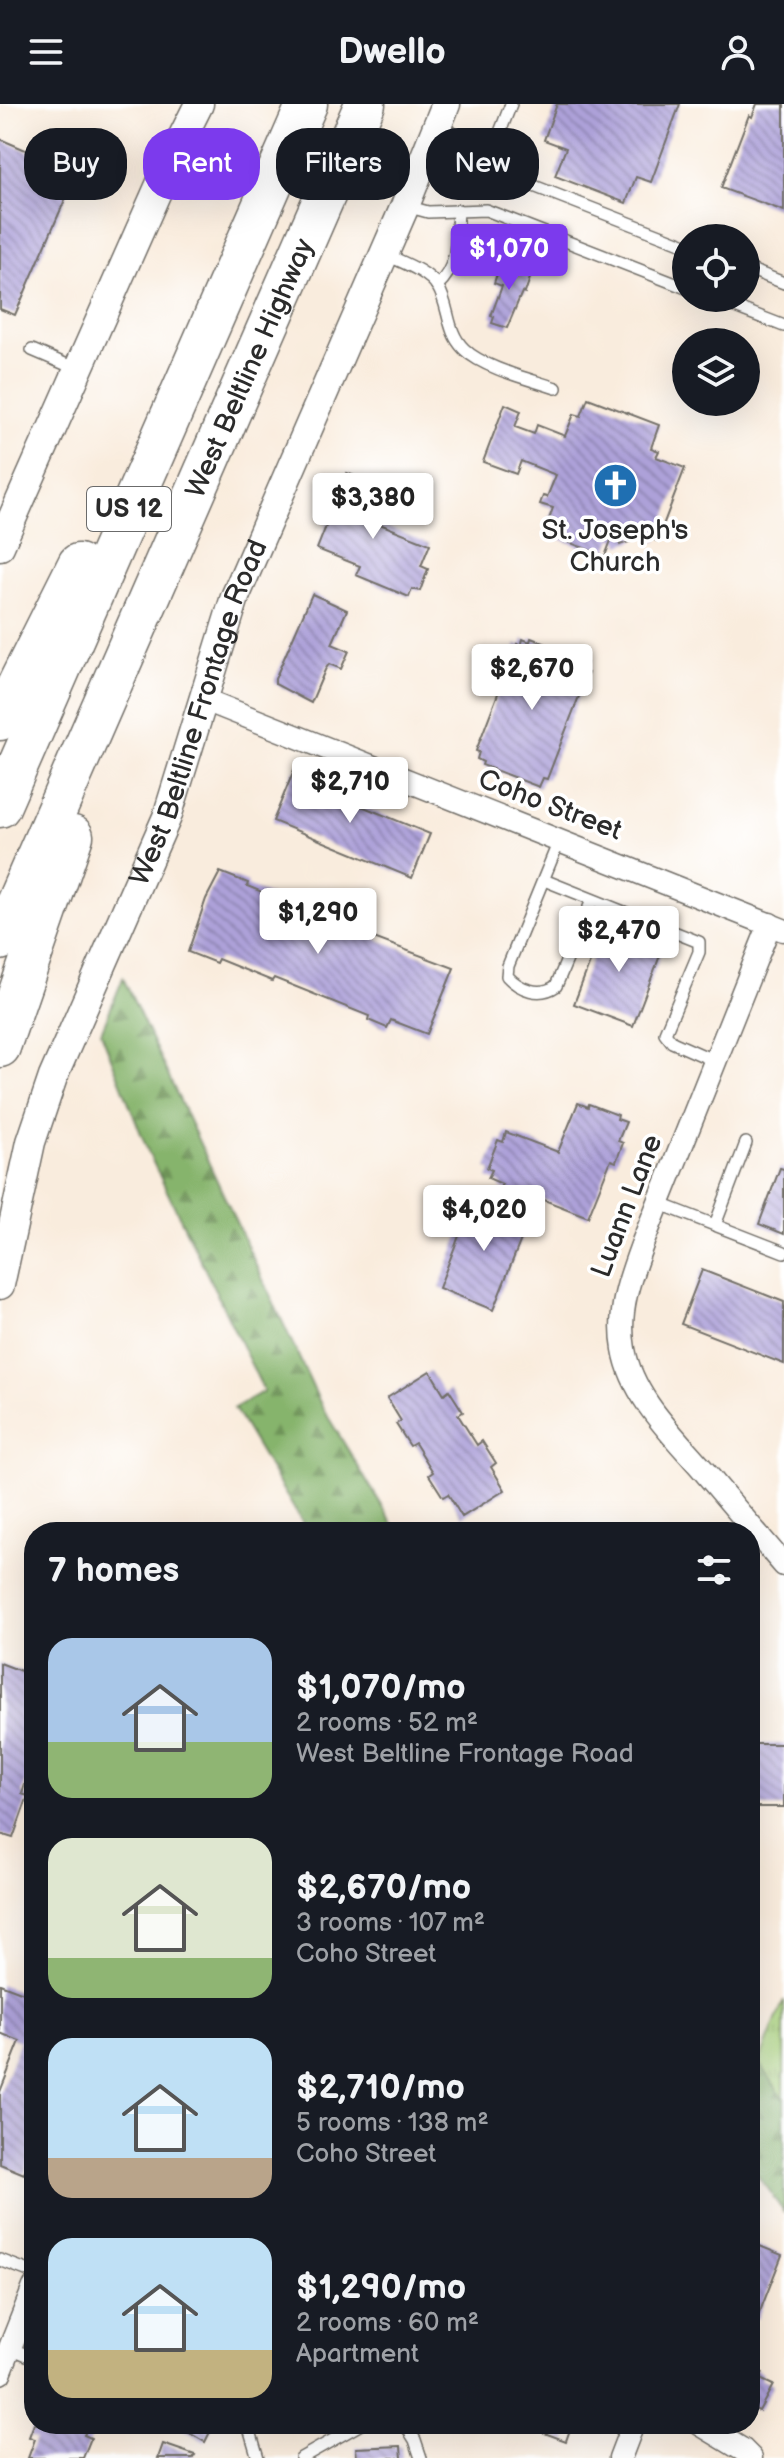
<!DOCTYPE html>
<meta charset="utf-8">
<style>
:root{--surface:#171b24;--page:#20242c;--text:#f1f3f6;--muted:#9ea1a6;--accent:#7c3aed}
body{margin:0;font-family:"Balsamiq Sans",sans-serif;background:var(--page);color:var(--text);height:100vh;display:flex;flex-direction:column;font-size:30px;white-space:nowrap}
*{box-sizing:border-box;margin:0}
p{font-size:26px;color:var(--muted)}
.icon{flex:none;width:44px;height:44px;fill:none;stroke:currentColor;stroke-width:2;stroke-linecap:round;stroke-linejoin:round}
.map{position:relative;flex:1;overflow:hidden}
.side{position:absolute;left:24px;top:1418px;width:736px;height:912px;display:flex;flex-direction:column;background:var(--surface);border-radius:32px;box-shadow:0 8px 32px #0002}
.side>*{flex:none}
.top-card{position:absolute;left:24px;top:24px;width:736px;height:72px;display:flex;gap:16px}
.controls{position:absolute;left:672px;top:120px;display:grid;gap:16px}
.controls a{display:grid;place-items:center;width:88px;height:88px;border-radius:50%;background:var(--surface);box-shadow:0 8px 32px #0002;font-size:40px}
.price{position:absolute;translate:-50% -68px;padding:0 18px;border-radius:8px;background:#fff;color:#222;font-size:26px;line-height:52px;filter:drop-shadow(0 2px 4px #0008)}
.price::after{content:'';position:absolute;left:50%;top:48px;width:24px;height:18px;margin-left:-12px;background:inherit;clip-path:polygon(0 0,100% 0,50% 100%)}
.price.selected{background:var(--accent);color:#fff}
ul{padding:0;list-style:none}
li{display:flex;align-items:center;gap:24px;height:200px;padding:0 24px}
li span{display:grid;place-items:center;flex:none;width:224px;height:160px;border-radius:24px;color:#555}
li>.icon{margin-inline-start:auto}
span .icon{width:96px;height:96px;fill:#fffc;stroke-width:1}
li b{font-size:34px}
h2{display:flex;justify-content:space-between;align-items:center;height:96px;padding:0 24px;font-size:34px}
.chip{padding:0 28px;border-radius:32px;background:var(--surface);box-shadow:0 8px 32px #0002;font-size:28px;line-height:72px}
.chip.selected{background:var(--accent);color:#fff}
header{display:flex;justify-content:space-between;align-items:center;height:104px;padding:0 24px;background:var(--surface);font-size:36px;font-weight:600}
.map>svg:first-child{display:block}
.grass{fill:url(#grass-tufts);stroke:#6a7e54;stroke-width:2}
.forest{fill:url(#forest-firs);stroke:#58704c;stroke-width:2}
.building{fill:url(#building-back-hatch)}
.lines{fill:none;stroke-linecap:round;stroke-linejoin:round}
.service-casing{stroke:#736f69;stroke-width:14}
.minor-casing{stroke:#736f69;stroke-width:25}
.tertiary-casing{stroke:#736f69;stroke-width:31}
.motorway-casing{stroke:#736f69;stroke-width:43}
.service{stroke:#fff;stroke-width:11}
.minor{stroke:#fff;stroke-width:22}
.tertiary{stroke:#fff;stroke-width:28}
.motorway{stroke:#fff;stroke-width:40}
.labels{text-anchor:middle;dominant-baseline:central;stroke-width:7;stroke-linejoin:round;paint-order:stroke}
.shield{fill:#fff;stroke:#6b6b6b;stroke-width:2}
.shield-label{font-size:26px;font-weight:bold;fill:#2b2b2b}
.street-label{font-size:28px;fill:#2b2b2b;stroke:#fff}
.poi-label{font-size:28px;fill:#2b2b2b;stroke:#fff}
</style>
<header><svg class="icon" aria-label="menu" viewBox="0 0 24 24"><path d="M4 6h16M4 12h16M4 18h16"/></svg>Dwello<svg class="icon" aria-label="person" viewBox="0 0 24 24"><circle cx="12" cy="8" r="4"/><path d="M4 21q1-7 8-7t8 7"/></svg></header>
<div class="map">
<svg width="784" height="2354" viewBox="0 0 784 2354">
<defs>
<pattern id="grass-tufts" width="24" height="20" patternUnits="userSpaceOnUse" patternTransform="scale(2)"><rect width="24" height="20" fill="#a9d27d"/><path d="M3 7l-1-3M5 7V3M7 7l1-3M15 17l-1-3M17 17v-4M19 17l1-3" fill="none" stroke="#92b46c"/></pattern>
<pattern id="forest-firs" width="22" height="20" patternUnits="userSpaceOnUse" patternTransform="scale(2)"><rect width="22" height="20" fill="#86b46c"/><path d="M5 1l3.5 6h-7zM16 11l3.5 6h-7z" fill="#6e9359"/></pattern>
<pattern id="building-back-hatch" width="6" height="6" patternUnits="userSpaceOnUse" patternTransform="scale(2)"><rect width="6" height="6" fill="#ada1d9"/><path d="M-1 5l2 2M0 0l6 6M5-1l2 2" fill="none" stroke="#8d83b0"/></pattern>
</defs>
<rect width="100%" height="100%" fill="#fff"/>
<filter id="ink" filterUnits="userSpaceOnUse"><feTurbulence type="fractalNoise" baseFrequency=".0125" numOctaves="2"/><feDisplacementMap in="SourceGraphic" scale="16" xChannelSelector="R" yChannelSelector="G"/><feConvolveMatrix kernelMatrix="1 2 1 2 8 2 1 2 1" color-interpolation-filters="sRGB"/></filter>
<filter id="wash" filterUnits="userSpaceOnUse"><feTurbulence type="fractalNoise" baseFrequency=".006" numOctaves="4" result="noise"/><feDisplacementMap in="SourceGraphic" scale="32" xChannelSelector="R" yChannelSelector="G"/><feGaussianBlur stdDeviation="1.8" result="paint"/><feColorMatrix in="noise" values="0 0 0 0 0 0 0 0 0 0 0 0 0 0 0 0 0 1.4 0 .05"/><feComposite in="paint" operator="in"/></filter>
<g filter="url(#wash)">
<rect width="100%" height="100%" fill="#f9ecdd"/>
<path class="grass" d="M784,1896v100l-25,-37z"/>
<g class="forest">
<path d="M123,874l199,429 76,125h-90l-74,-124 30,-17 -115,-237 -48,-122z"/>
<path d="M750,1944l34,52v112l-34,-47z"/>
</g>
<g id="blocks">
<g class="building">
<path d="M557,0h123l-29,78 -15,-5 -10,26 -71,-27 11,-28 -22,-8z"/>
<path d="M757,0h27v107l-63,-23 28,-73 3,2z"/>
<path d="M0,35l77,33 -62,143 -15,-6z"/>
<path d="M501,158l31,10 -7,21 -3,-1 -15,36 -15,-5 2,-6 -3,-1 11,-30 -8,-3z"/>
<path d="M588,294l71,27 -8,23 8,3 -3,6 29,11 -28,73 -25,-9 3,8 -15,5 -1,-5 -7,-2 -7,18 -61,-23 9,-25 -13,-4 3,-8 4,1 9,-22 -35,-14 -5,13 -33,-12 22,-58 16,7 -6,16 19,7 3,-9 28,11 9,-22 7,2z"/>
<path d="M347,369l33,14 -13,32 63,25 -9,22 7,3 -8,22 -8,-2 -3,8 -53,-22 4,-9 -43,-17z"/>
<path d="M312,490l35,16 -15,34 17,7 -8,18 -12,-5 -4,6 -14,33 -36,-19v-5z"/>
<path d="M531,534l49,19 -1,3 8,3 -3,8 4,2 -41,106 -4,-1 -4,9 -57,-22 1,-3 -6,-3 2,-7 -3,-1 41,-107 4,2 2,-7 7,3z"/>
<path d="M294,666l63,26 -3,7 76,31 -18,44 -139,-57z"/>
<path d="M220,768l28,11 -1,3 53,21 -1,3 155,58 -27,66 -36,-14 -4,8 -19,-8 1,-4 -95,-38 -2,3 -54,-22 -2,4 -28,-11 18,-53z"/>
<path d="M605,819l59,22 -31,81 -59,-22z"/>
<path d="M578,999l10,4 1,-3 29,11 -1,4 9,3 -8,19 5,2 -7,19 -5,-2 -23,57 -67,-26 -2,5 -19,-8 2,-4 -14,-6 4,-8 -5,-2 11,-28 5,2 3,-10 52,20z"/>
<path d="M780,1064l4,1v65l-25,-10z"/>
<path d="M474,1093l55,22 -36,91 -54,-22z"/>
<path d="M702,1166l82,32v62l-103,-40z"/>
<path d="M430,1267l14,23 5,-4 14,22 -5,3 19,30 5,-4 14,22 -5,4 14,23 -43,27 -14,-23 -5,3 -14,-22 4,-3 -18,-29 -5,3 -14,-22 5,-3 -14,-23z"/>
<path d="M0,1559l34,13v105l-7,-3 -5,16 6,2 -15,42 -13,-4z"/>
<rect x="750" y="1640" width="34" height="63"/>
<path d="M0,1880l34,13v134l-3,9 3,1v6l-10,27 -24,-10v-72l20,-51 -20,-8z"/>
<path d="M750,2138l32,13 -25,64 -7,-3z"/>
<path d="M750,2261l13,8 -3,6 13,6 -14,26 -9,-4z"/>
<path d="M34,2320h55l-5,11 7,3 -8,20h-55l7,-19 -6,-2z"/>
<path d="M174,2320h40l-9,18z"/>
<path d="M520,2320h52l-6,17z"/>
<path d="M163,2340l32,11 -2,3h-35z"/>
<path d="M401,2342l1,12h-45l-1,-10z"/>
</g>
</g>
</g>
<g filter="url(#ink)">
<use href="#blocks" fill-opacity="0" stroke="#736f69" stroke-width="2"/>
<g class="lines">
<defs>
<g id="service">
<path d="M438,23l55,23 33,33 160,62"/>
<path d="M493,46l18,-46"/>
<path d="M406,102l22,6 58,-2 200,78"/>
<path d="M385,150c16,8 43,17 53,33 12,20 8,44 26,62 19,19 65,30 92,39"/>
<path d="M746,164l38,15"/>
<path d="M437,182c23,-21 19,-48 21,-76"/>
<path d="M712,194l72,28"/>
<path d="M32,246l47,20"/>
<path d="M559,737l-51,125 -1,10c13,14 33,21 49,10l36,-86"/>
<path d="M544,776l155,62v10l-34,81 7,9 43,19"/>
<path d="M658,1099l126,49"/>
<path d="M715,1121l31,-82"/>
<path d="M0,2156l34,13"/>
<path d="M10,2244l24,10"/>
<path d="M248,2320l10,34"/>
<path d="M405,2320l10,16 6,18"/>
<path d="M301,2354l60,-34"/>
</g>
<g id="minor">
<path d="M205,596l578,230"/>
<path d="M770,820l-127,318c-13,35 -26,69 -19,107 8,48 50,87 80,122 27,32 53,63 80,94"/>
<path d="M0,2269l34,-86"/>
<path d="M700,2320l43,26 8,8"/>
<path d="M620,2354l13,-34"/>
</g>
<g id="tertiary">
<path d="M0,442l171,-386 28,-56"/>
<path id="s1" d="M0,1181l31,-143 22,-65 114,-260 68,-220 170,-391 41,-102"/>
</g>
<g id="motorway">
<path d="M0,616l78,-156"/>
<path d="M0,703l307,-703"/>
<path id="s2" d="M0,836l365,-836"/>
<path d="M0,943l73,-211"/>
</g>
</defs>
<use href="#service" class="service-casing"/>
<use href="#minor" class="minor-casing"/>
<use href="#tertiary" class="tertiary-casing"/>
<use href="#motorway" class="motorway-casing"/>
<use href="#service" class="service"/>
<use href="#minor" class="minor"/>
<use href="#tertiary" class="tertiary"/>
<use href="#motorway" class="motorway"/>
</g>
</g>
<defs>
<symbol id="church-disc" viewBox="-11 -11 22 22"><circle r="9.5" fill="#1f6fb2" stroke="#fff"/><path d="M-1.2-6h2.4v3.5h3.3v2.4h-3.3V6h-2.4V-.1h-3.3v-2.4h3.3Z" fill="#fff"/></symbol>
</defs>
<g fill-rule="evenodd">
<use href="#church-disc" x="590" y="356" width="51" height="51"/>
</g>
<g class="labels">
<rect class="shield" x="87" y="383" width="84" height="44" rx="6"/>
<g class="shield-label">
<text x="129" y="405">US 12</text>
</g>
<g class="street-label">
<text stroke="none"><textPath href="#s2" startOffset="624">West Beltline Highway</textPath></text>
<text stroke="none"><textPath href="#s1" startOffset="608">West Beltline Frontage Road</textPath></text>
<text transform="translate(550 701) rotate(21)">Coho Street</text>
<text transform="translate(627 1102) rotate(-69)">Luann Lane</text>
</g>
<g class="poi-label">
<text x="615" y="426">St. Joseph's<tspan x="615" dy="32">Church</tspan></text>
</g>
</g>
</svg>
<div class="controls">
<a><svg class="icon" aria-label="locate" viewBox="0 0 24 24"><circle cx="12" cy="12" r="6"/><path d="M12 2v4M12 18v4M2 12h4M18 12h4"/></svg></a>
<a><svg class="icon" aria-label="layers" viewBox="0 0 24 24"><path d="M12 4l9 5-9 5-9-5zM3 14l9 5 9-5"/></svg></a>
</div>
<b class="price selected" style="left:509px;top:188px">$1,070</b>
<b class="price" style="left:373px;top:437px">$3,380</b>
<b class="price" style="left:532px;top:608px">$2,670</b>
<b class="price" style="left:350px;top:721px">$2,710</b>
<b class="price" style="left:318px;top:852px">$1,290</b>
<b class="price" style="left:619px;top:870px">$2,470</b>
<b class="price" style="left:484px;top:1149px">$4,020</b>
<div class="top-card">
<a class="chip">Buy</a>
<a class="chip selected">Rent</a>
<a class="chip">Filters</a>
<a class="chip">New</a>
</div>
<section class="side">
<h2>7 homes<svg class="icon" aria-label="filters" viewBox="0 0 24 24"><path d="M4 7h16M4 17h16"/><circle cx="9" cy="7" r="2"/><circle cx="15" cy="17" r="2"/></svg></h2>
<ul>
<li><span style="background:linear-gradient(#a9c7e8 65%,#8fb573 0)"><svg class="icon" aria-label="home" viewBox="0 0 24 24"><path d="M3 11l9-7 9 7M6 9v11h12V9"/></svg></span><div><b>$1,070/mo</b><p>2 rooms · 52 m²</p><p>West Beltline Frontage Road</p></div></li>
<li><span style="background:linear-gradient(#dfe7d0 75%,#8fb573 0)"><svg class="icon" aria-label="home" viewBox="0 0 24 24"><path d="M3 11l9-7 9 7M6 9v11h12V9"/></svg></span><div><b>$2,670/mo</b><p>3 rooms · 107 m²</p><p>Coho Street</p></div></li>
<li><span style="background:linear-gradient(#bfe0f5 75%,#b9a48a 0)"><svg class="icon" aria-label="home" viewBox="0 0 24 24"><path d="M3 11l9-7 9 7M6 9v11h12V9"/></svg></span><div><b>$2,710/mo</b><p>5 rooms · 138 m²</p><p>Coho Street</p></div></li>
<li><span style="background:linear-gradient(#bfe0f5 70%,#c2b280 0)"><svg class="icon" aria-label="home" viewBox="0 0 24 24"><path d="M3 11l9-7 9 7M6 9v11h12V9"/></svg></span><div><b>$1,290/mo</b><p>2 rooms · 60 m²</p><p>Apartment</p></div></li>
</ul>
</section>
</div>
